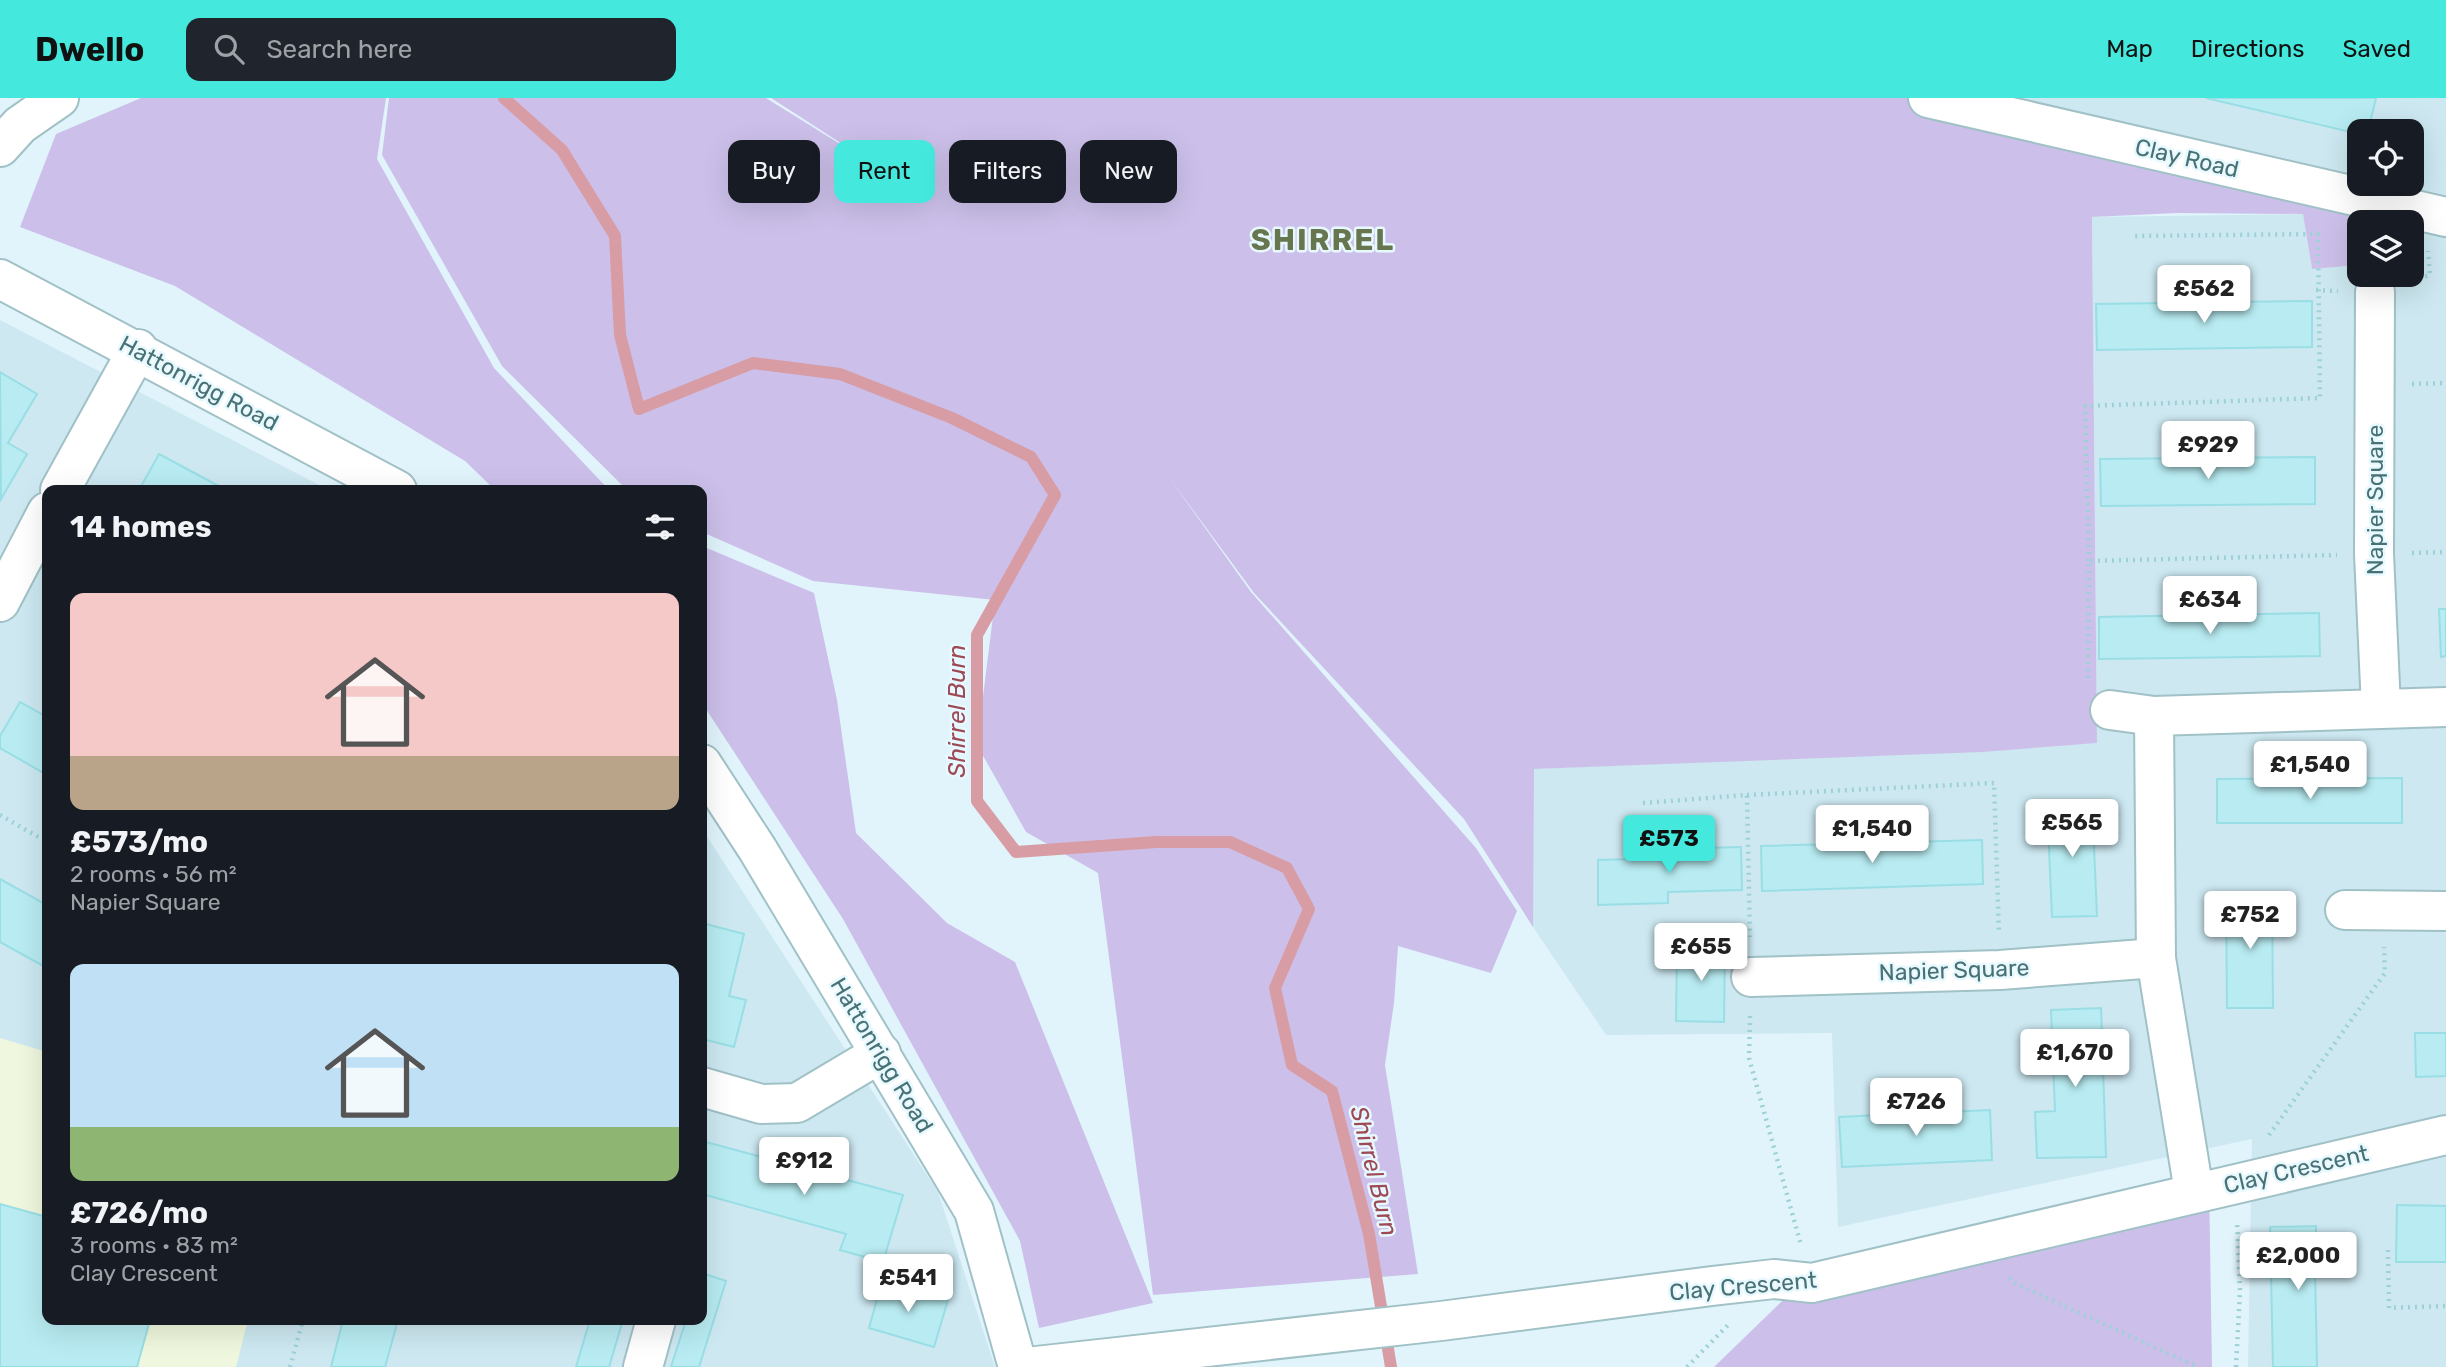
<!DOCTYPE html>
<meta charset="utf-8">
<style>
:root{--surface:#171b24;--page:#20242c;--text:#f1f3f6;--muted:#9ea1a6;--accent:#44e8dc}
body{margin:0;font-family:Rubik,sans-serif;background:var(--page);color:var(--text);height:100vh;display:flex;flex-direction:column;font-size:26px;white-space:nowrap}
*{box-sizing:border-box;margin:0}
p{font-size:23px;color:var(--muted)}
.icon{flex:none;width:38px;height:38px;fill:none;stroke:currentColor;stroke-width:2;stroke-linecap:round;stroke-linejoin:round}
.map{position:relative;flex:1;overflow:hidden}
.drawer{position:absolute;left:42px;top:387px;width:665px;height:840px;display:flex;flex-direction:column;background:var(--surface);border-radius:14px;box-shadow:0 7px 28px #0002}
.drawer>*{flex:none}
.hud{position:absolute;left:728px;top:42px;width:665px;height:63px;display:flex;gap:14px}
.controls{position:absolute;left:2347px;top:21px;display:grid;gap:14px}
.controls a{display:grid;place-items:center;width:77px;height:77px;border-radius:14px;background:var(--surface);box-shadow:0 7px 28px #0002;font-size:35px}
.price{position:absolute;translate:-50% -60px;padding:0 16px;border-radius:7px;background:#fff;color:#222;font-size:23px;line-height:46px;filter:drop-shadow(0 2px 4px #0008)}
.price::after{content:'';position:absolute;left:50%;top:42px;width:21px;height:16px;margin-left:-10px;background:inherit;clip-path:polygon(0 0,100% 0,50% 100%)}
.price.on{background:var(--accent);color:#111}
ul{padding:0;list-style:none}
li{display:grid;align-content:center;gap:14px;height:371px;padding:0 28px}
li span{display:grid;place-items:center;height:217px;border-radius:14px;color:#555}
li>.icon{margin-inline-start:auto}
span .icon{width:126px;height:126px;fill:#fffc;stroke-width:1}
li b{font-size:30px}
h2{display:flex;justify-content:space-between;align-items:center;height:84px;padding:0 28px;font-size:30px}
.pill{padding:0 24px;border-radius:14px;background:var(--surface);box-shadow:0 7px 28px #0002;font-size:24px;line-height:63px}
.pill.on{background:var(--accent);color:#111}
header{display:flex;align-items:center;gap:42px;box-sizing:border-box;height:98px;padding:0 35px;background:var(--accent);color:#111}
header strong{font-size:33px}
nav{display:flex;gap:38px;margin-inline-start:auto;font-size:24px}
.search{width:490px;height:63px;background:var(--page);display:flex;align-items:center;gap:18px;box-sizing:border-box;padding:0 24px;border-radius:14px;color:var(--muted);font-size:26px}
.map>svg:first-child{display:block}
.residential{fill:#cde8f1;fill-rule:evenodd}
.education{fill:#eff8de}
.green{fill:#ccc0ea}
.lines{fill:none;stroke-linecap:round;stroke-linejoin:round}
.stream{stroke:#d89ca4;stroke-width:12}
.building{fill:#b8ecf2;stroke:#99dee5;stroke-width:2}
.minor-casing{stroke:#a0c1c6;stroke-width:42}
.path{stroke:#9cd1d7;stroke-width:4.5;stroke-dasharray:2 5;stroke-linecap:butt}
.minor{stroke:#fff;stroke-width:38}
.labels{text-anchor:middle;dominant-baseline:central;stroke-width:5;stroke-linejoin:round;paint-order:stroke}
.street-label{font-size:23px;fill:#487174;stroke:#e7f8ff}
.water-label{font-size:24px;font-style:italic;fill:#9d4a55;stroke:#e7f8ff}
.district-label{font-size:30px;font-weight:bold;letter-spacing:2px;fill:#67764e;stroke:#e7f8ff}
</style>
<header>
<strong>Dwello</strong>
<div class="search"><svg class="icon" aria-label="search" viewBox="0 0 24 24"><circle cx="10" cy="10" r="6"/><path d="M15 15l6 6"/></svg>Search here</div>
<nav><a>Map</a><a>Directions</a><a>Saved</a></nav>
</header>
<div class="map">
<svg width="2446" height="1269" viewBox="0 0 2446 1269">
<rect width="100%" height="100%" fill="#e1f4fc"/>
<g class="residential">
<path d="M1960,0h486v1269h-198l4,-228 -414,88 -6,-194 -226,2 -73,-108v-158l564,-26 -5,-526 211,-3 9,55 47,-4v10h53v-53zM2359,33h53v53h-53z"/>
<path d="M0,222l329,170h-282v830h655v-491l236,363 57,175h-995z"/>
</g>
<path class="education" d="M0,940l47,14v268h201l-12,47h-236z"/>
<g class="green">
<path d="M141,0h245l-9,61 117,209 115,122h-114l-30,-29 -290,-175 -155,-59 36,-93z"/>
<path d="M389,0h377l129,80 -124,-80h1191l444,124h-47v43l-47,4 -9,-55 -126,-1 -85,4 5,526 -115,9 -448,17 -1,158 -69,-108 -210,-226 -86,-117 83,116 225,256 41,63 -26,62 -93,-27 -4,57 -9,62 33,209 -265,21 -55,-422 -72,-41 -49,-87 18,-145 -182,-19 -111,-49v-42h-75l-125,-124 -120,-211z"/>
<path d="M702,448l112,47 23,107 19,133 91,90 68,39 138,341 -114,25 -19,-87 -177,-322 -141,-216z"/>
<path d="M2209,1084l3,185h-498l101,-98z"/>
</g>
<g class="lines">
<path class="stream" d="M504,0l58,52 53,86 5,99 19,74 114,-46 87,11 112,44 79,39 24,38 -78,140v166l39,51 140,-10h74l57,26 22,41 -34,79 17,77 40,26 37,143 22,133"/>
</g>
<g class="building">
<path d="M2206,0h170l-8,33h-9v3z"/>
<path d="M2312,203v46l-215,3 -1,-46z"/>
<path d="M0,274l37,22 -29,49 19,11 -26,45z"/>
<path d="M159,356l67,36h-87z"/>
<path d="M2315,359v47l-214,2 -1,-47z"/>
<path d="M2439,511h7v47l-5,1z"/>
<path d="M2319,515l1,43 -221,3v-42z"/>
<path d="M20,604l27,15v58l-47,-27v-12z"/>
<path d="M2402,680v45h-185v-44z"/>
<path d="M2092,703l5,115 -45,1 -5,-114z"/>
<path d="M1982,742l1,44 -221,7 -1,-45z"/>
<path d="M1741,749l1,43 -74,2v11l-70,2v-45l66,-2v-9z"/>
<path d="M0,781l47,26v63l-47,-26z"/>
<path d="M2272,795l1,115h-46l-1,-114z"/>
<path d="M702,825l42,11 -15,62 17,4 -12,47 -32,-8z"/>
<path d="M1677,846h48l-1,78 -48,-1z"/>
<path d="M2101,910l5,149 -69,1 -2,-46 20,-1 -4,-101z"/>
<path d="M2415,935h31v43l-30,1z"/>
<path d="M1990,1012l2,50 -150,7 -3,-50z"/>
<path d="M702,1043l201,54 -20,67 -43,-12 6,-16 -144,-40z"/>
<path d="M0,1106l47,13v103h103l-13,47h-137z"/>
<path d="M2397,1107l49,1v56h-50z"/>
<path d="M2316,1128v20l33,-1v23l-34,1 2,98h-44l-3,-140z"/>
<path d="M702,1175l24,8 -27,86h-28l15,-47h16z"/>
<path d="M882,1183l66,19 -14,47 -65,-19z"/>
<path d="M343,1222h55l-13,47h-54z"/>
<path d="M590,1222h33l-14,47h-33z"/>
</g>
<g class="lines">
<defs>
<g id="minor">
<path d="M1928,0l518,119"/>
<path d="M0,49l20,-22 39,-27"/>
<path d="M0,181l397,211"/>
<path d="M2375,194l-1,262 7,154"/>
<path d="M60,392l78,-141"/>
<path d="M0,504l47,-90"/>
<path d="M2110,612l44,6 292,-9"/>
<path d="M2154,618l2,242 38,234"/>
<path d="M702,666l56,86 216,361 44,156"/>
<path d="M2345,812l101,1"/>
<path d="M1751,879l249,-7 156,-12"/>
<path d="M702,989l59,17 36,-1 84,-50"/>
<path d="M643,1269l13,-47"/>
<path d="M1027,1269l414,-46 271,-35 62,-7 38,4 634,-148"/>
</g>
</defs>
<use href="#minor" class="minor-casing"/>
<g class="path">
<path d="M2412,183l18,-6 -2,-24"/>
<path d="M2316,192l22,1"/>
<path d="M2412,286l34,-1"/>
<path d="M2412,455l34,-1"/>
<path d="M2089,463l-4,-155 235,-8 -2,-164 -187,2"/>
<path d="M2088,580l1,-117 248,-6"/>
<path d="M1747,697l247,-12 5,150"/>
<path d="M1643,705l104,-8 3,142"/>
<path d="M0,717l47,27"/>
<path d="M1750,918l-1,42 52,187"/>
<path d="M2269,1037l116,-162 -1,-26"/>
<path d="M2388,1152l1,58 57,-2"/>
<path d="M2009,1180l7,6 182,83"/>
<path d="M290,1269l13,-47"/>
<path d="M1687,1269l43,-44"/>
<path d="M2236,1269l4,-76 -3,-70"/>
</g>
<use href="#minor" class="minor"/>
</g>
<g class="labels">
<g class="street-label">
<text transform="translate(2187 60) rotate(13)">Clay Road</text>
<text transform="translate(199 285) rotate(28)">Hattonrigg Road</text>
<text transform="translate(2375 402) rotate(-90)">Napier Square</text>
<text transform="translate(1954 872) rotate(-2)">Napier Square</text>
<text transform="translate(882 957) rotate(59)">Hattonrigg Road</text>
<text transform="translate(2296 1071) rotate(-13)">Clay Crescent</text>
<text transform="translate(1743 1188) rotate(-5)">Clay Crescent</text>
</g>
<g class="water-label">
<text transform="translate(957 613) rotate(-90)">Shirrel Burn</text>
<text transform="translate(1374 1073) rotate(76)">Shirrel Burn</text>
</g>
<g class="district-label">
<text x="1323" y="142">SHIRREL</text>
</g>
</g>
</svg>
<div class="controls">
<a><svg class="icon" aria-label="locate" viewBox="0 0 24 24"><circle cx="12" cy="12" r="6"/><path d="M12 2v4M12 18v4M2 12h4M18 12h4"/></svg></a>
<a><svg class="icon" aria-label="layers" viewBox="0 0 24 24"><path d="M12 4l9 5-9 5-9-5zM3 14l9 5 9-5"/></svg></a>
</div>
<b class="price" style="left:2204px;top:227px">£562</b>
<b class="price" style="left:2208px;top:383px">£929</b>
<b class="price" style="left:2210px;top:538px">£634</b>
<b class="price" style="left:2310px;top:703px">£1,540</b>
<b class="price" style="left:2072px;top:761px">£565</b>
<b class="price" style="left:1872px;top:767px">£1,540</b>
<b class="price on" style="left:1669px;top:777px">£573</b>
<b class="price" style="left:2250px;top:853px">£752</b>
<b class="price" style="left:1701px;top:885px">£655</b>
<b class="price" style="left:2075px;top:991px">£1,670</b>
<b class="price" style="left:1916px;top:1040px">£726</b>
<b class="price" style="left:804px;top:1099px">£912</b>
<b class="price" style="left:2298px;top:1194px">£2,000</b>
<b class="price" style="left:908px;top:1216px">£541</b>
<div class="hud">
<a class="pill">Buy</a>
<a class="pill on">Rent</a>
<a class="pill">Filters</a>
<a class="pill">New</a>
</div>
<section class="drawer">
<h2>14 homes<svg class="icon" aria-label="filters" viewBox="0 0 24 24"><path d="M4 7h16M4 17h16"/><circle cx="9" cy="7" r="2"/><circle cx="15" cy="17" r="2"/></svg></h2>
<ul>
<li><span style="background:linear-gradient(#f6c9c9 75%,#b9a48a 0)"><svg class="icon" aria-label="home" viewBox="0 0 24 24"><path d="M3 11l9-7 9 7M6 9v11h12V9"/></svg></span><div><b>£573/mo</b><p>2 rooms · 56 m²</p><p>Napier Square</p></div></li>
<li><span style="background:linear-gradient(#bfe0f5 75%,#8fb573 0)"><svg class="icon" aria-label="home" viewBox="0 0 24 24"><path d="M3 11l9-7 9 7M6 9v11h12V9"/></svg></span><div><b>£726/mo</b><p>3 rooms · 83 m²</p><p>Clay Crescent</p></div></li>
</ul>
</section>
</div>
